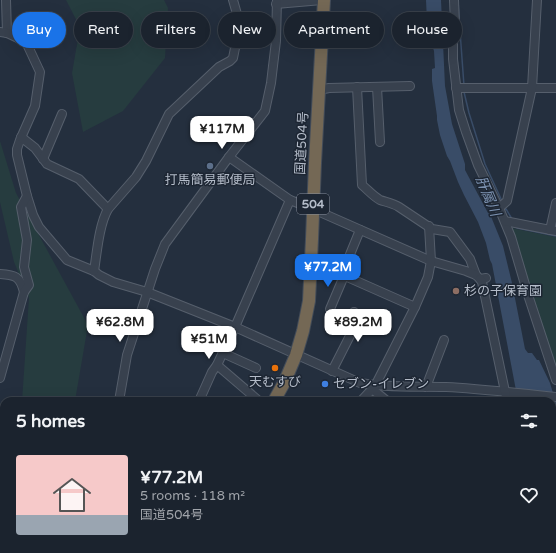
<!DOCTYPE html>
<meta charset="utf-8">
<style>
:root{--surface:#1b232e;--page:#282f3a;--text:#f1f3f6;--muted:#a0a4aa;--line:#39404a;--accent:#1a73e8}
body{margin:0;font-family:"Varela Round","Noto Sans JP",sans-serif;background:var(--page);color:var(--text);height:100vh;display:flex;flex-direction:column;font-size:15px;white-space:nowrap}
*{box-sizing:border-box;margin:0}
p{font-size:13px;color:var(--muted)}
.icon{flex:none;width:22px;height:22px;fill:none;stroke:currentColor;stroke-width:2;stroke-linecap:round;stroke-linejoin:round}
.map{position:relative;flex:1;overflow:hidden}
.drawer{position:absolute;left:0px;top:397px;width:556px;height:156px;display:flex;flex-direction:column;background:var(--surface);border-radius:12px 12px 0 0;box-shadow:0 4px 16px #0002,0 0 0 1px var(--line)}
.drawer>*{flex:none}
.banner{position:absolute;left:12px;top:12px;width:532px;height:36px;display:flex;gap:8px}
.price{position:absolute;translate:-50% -34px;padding:0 9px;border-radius:8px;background:#fff;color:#222;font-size:13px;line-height:26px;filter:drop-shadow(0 1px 2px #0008)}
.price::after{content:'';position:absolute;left:50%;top:24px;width:12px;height:9px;margin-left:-6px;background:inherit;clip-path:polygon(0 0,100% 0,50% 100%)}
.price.selected{background:var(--accent);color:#fff}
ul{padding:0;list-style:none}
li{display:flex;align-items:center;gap:12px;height:100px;padding:0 16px}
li+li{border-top:1px solid var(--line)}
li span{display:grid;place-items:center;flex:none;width:112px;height:80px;border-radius:4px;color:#555}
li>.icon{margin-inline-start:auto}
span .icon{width:48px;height:48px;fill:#fffc;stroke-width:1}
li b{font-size:17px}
h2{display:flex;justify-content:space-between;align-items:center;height:48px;padding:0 16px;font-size:17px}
.chip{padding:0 14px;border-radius:18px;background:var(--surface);box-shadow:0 4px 16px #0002,0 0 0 1px var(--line);font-size:14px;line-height:36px}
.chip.selected{background:var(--accent);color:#fff}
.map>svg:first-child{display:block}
.green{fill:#263c3f}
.water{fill:#394c67}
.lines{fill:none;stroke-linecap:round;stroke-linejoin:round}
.stream{stroke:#394c67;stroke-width:1.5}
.river{stroke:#394c67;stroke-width:10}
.minor-casing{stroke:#565f6c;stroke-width:10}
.highway-casing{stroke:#434c59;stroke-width:14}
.minor{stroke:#38414e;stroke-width:8}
.highway{stroke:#746855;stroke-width:12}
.service-dot{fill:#5c6f8a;stroke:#1d2633;stroke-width:1.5}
.education-dot{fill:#8d6e63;stroke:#1d2633;stroke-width:1.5}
.food-dot{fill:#e8710a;stroke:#1d2633;stroke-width:1.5}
.shop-dot{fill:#3f7fe0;stroke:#1d2633;stroke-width:1.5}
.labels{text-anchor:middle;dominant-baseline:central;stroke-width:3;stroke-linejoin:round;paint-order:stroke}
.shield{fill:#1d2633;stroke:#878f9c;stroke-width:1}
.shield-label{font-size:12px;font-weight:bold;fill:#b4bcc9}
.street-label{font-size:13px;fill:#b4bcc9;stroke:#1d2633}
.poi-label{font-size:13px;fill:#b4bcc9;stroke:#1d2633}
.water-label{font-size:14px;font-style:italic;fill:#7c92b1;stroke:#1d2633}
</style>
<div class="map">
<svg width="556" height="553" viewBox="0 0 556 553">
<rect width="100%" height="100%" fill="#242f3e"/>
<g class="green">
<path d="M66,0h98l4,8 -3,50 -42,53 -40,21 -11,-59 8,-46z"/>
<path d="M0,141l16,52 72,132 -13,76h-53l7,-103 -15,-36 -14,-60z"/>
<path d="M511,228l45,9v136z"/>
</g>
<path class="water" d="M426,0h15l4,86 7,38 13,40v6l23,43 2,1 13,32 9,37 13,66 3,4h4l5,7h2l11,23 6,20v25l-4,3v-30h-34l-26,-137 -2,-4 -4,-17 -8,-21 -14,-27 -6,-13 -8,-21 -3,-5 -7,-21 -3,-15v-4l-5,-35v-12l3,-1 -1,-17 -2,-6 -4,-2z"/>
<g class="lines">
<g class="stream">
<path d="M458,0l1,17 5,69"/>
<path d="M464,92l5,21 16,51 17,37"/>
<path d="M502,211l4,-2 6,10"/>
<path d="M490,217l7,-4"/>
<path d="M516,226l1,2 39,8"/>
</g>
<path class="river" d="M552,428l4,5"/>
<defs>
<g id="minor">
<path d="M6,0l1,33"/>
<path d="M454,0l1,25 -2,12v22l6,51 7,22 12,33 21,43 12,29 18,61 27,82"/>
<path d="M276,4l46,-4"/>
<path d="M0,32l7,1 19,9 14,30 -5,34 -15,34 -3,9v6l10,41 6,19 6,12 28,33 27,11 5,4 14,7 34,10 88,35 125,56c28,5 57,3 86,4 37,2 73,6 110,10"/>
<path d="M357,87l5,98c6,5 11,11 18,15 6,2 13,3 19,7l33,22 18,3 20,27 6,16"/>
<path d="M377,87l3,55"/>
<path d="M456,88h100"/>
<path d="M319,90l10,-2 81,-2"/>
<path d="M21,137l14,11 12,16 32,15 29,30"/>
<path d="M229,157l61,43 23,9 118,52 35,10 10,4 4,4 6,-1"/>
<path d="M43,159l19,-45"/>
<path d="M499,208l8,-7 25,-113 5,-88"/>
<path d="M505,221l51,10"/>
<path d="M550,230l6,-27"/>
<path d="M311,261l104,46"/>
<path d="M94,271c3,-19 5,-46 14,-62l28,-32 10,-16 23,-47 50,-47 11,-6 3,-3 6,-30 -2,-14 -4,-14"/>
<path d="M0,274c15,1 20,2 24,18"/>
<path d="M342,274l18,-44"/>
<path d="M480,279l2,3 25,119"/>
<path d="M330,309l14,-33"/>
<path d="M223,353l33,15"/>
<path d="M217,365l42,36"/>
<path d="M332,371l26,-51v-2c-3,-1 -4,-2 -4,-6"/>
<path d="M0,378l24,-86 5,-7 -5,-18 3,-27 -6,-33 6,-11"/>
<path d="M426,387l18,-47"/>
<path d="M372,389l15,12"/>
<path d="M119,401l8,-46 28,-86 10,-25 64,-87 36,-46 6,-28 2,-17 3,-25 1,-41"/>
<path d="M199,401l13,-29 5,-7 18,-38 55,-127"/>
<path d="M361,401l14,-15 40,-79 13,-30 3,-16 -2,-35"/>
<path d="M0,478l4,20"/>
<path d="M552,513l1,-24 3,-7"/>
<path d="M552,527l4,3"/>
<path d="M38,549l2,1 2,-1"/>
<path d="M85,549l1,4"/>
<path d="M137,553l15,-3 12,1"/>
<path d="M197,553l5,-4"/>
<path d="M405,553l1,-4"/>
<path d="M513,553l4,-4"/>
<path d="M544,553l1,-4"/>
</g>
<g id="highway">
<path d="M274,401l11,-20 11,-26 7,-24 6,-30 3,-62 3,-76 9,-163"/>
<path d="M162,553l3,-4"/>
</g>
</defs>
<use href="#minor" class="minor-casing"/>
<use href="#highway" class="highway-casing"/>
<use href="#minor" class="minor"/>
<use href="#highway" class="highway"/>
</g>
<circle class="service-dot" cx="210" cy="166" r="4"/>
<circle class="education-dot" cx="456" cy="291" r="4"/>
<circle class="food-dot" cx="275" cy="368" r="4"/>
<circle class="shop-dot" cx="325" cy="384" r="4"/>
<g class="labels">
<rect class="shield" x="297" y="194" width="32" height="20" rx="3"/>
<g class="shield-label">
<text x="313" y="204">504</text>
</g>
<g class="street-label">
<text transform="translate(302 143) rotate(-87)">国道504号</text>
</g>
<g class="poi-label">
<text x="210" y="180">打馬簡易郵便局</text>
<text x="464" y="291" text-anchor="start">杉の子保育園</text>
<text x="275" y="382">天むすび</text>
<text x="333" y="384" text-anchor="start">セブン-イレブン</text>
</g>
<g class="water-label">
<text transform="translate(488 196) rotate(67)">肝属川</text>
</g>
</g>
</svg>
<b class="price" style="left:222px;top:150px">¥117M</b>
<b class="price selected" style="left:328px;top:288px">¥77.2M</b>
<b class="price" style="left:120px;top:343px">¥62.8M</b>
<b class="price" style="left:358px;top:343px">¥89.2M</b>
<b class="price" style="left:209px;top:360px">¥51M</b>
<div class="banner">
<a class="chip selected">Buy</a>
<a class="chip">Rent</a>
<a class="chip">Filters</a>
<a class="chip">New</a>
<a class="chip">Apartment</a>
<a class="chip">House</a>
</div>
<section class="drawer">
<h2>5 homes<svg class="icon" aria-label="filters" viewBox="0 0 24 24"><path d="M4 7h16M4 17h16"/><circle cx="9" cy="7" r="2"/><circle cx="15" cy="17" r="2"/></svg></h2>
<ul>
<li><span style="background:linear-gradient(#f6c9c9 75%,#9aa5b1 0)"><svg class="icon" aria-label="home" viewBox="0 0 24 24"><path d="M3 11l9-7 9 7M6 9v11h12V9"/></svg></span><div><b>¥77.2M</b><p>5 rooms · 118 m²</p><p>国道504号</p></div><svg class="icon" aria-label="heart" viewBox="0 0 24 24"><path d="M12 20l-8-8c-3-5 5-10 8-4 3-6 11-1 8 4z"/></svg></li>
</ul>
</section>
</div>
